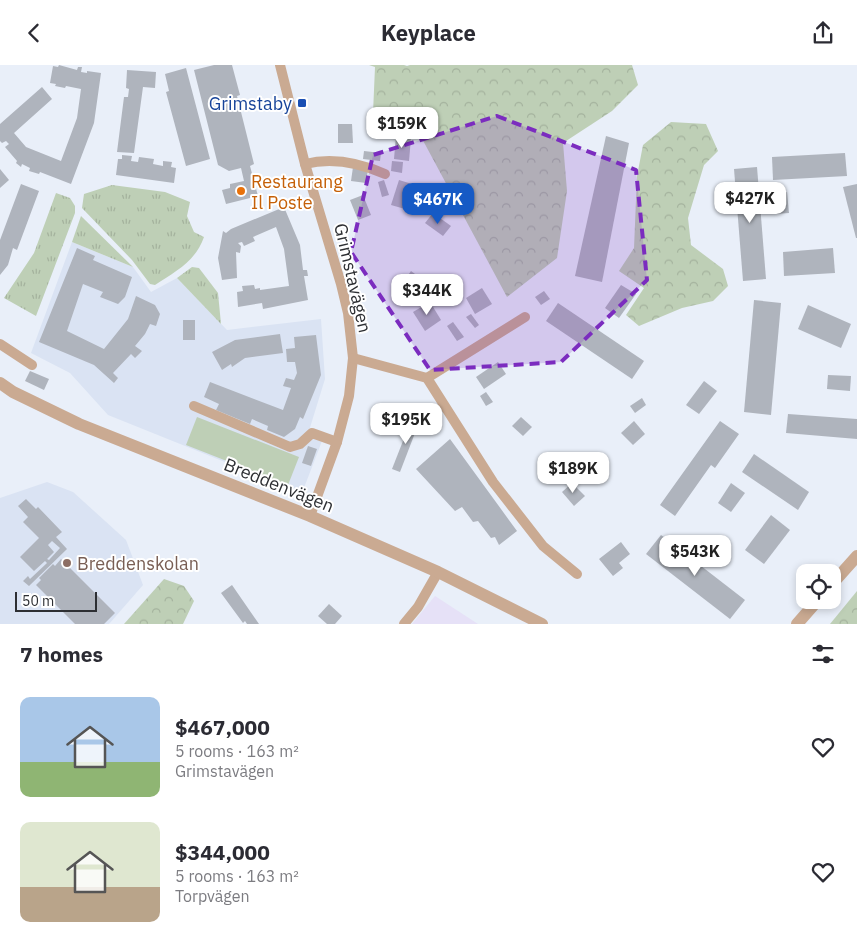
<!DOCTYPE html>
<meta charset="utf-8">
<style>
:root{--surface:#fff;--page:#f7f7f7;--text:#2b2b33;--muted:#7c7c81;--accent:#165ac5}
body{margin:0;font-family:"IBM Plex Sans",sans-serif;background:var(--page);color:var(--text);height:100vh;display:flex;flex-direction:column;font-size:19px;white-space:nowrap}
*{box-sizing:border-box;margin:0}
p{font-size:16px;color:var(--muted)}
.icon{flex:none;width:28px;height:28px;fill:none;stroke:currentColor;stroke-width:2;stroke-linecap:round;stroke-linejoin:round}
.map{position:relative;height:559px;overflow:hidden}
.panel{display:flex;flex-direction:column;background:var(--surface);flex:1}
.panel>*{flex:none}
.controls{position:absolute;left:796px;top:499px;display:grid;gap:10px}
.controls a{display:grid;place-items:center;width:45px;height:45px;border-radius:10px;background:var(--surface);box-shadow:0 2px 8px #0003;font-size:25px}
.scale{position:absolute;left:15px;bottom:12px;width:82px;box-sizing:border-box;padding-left:5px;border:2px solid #2d2f33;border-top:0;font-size:14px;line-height:18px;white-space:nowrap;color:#2d2f33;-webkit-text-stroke:4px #fff;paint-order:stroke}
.price{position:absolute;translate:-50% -42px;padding:0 11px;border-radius:10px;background:#fff;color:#222;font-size:16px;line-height:32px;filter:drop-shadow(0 1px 2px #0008)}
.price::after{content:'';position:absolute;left:50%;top:30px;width:15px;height:11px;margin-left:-8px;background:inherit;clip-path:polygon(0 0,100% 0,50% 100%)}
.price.selected{background:var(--accent);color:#fff}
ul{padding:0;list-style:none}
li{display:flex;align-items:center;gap:15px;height:125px;padding:0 20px}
li span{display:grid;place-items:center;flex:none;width:140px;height:100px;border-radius:10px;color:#555}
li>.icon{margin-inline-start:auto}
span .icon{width:60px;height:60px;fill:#fffc;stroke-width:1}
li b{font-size:21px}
h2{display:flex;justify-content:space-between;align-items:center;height:60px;padding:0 20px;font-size:21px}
header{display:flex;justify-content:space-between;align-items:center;height:65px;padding:0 20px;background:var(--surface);font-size:22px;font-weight:700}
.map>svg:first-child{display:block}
.commercial{fill:#e6e1f7}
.built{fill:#dae3f3}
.forest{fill:url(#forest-crowns)}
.park{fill:url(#park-tufts)}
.garden{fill:#becfb6}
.building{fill:#afb4bd;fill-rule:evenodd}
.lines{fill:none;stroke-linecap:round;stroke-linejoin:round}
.minor{stroke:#caaa92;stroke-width:10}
.tertiary{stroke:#caaa92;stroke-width:12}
.marked{fill:#7b2cbf;fill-opacity:0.2;stroke:#7b2cbf;stroke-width:4;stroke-dasharray:10 6;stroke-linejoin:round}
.transit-dot{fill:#1a4fb4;stroke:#fff;stroke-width:2}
.food-dot{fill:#e8710a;stroke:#fff;stroke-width:2}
.education-dot{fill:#8d6e63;stroke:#fff;stroke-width:2}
.labels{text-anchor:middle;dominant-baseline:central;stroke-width:4;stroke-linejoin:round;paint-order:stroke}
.transit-label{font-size:18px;fill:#164399;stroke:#fff;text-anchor:end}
.food-label{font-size:18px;fill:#c56008;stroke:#fff;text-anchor:start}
.street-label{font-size:18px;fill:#2d2f33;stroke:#fff}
.education-label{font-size:18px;fill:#785e54;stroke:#fff;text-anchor:start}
</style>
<header><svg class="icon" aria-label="back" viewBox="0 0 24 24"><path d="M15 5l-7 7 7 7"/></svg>Keyplace<svg class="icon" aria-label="share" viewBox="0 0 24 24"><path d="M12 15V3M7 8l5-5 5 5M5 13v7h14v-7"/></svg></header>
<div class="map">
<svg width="857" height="559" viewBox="0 0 857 559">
<defs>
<pattern id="forest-crowns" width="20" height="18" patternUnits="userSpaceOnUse" patternTransform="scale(1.25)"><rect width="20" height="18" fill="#becfb6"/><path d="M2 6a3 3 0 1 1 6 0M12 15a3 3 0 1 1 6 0" fill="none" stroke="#a4b29d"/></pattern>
<pattern id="park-tufts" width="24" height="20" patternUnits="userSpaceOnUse" patternTransform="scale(1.25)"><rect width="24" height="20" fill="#becfb6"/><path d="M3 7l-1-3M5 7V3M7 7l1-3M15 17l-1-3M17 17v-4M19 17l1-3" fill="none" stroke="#a4b29d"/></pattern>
</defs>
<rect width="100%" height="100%" fill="#e9eff9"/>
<path class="commercial" d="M435,531l43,28h-66z"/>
<g class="built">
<path d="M72,177l61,25 18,25 26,-14 50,52 94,-11 4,60 -17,55 14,7 -20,52 -194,-78 -38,-42 -39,-20z"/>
<path d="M47,417l26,10 53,48 17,45 -34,39h-109v-126z"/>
</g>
<g class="forest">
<path d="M369,0h35l3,1 3,-1h222l6,20 -26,26 -49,32 4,48 -10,67 -50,39 -95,-177 -39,-7 2,-46z"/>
<path d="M671,57l35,2 12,27 -14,14 -16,53 3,27 32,24 5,17 -15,15 -31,7 -43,18 -13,-11 18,-27 -25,-17 15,-23 3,-72 6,-31z"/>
<path d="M164,514l20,7 10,15 -11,23h-59z"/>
<path d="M857,526v33h-27z"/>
</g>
<g class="park">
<path d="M112,120l53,7 25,10 -3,14 7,16 10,5c-9,25 -28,34 -49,48l-5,-1 -18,-24 -50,-52 2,-14z"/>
<path d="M56,128l14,5 5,8v7l-39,103 -32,-18 30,-45z"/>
<path d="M81,151l52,51 -61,-25z"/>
<path d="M192,202l7,1 19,25 3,31 -44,-46z"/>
</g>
<path class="garden" d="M197,352l102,40 -11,28 -102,-40z"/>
<g class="building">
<path d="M59,0l18,5 1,-3h4l-1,5 6,1v-2l14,2 -7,50 -23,61 -31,-12 -1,2 -10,-3 1,-3 -8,-4 -1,3 -5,-4 1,-2 -12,-14 4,-3 -3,-3 -4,2 -2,-2v-17l42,-37 10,12 -38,34 12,14 35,14 16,-43 4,-29 -15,-3 -1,2 -10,-2 1,-2 -6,-1 3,-17 5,1z"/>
<path d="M214,0h18l8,30 -3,1 17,68 -4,2 8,30 -32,8 -4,-14 8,-2v-4l14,-3 -3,-13 -12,3 -11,-6 -24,-95z"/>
<path d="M186,3l24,91 -24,7 -20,-74 3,-1 -4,-17z"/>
<path d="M127,5l29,2 -1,16 -12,-1 -9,66 -17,-1 7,-55h4l1,-8 -3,-1z"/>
<path d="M338,59h14l1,19h-15z"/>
<path d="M396,71l15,2 -2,23 -15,-2z"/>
<path d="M606,71l23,7 -27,139 -27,-6z"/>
<path d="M364,86l17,2 -1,8 -17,-2z"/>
<path d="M845,88l2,23 -74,4 -1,-23z"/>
<path d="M122,90l10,1 -1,5 7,1 1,-5 15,2 -1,5 10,2v-5l9,1 -1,5 5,1 -2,15 -58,-8 2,-16h4z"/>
<path d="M392,96l11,1 -1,11 -11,-2z"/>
<path d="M353,102l15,2 -2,14 -15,-2z"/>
<path d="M757,102l9,112 -23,2 -9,-112z"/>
<path d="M0,104l9,11 -9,8z"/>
<path d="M384,115l5,15 -7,2 -4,-15z"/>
<path d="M399,115l13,4 -7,25 -14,-4z"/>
<path d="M21,119l18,7 -22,59 -4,-2 -5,17 -8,10v-35z"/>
<path d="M857,119v54h-1l-13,-51z"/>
<path d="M787,127l2,21 -14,1 -2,-20z"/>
<path d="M363,130l8,20 -13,5 -8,-20z"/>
<path d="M284,142l16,38 3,25h4l1,6h-4l4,24 -45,9 -1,-6 -24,4 -1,-15 6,-1 -1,-5 12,-1 1,4 5,-1v2l29,-4 -5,-37 -8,-22 -23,10 2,4 -11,5 -2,-4 -4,1 3,3 -1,7 -4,-1 1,26 -15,2 -4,-22 5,-27 3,2 5,-4z"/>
<path d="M433,148l18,13 -8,10 -18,-13z"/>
<path d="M77,183l18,8 -2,4 39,17 -7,20 -7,7 -18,-7 3,-5 -20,-8 -16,47 37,18 24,-30 8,-23 19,9 5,9 -4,12 -6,-2 -5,10 -10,12 7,5 -7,7 -4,-4 -18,19 5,5 -4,5 -20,-18 -55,-23z"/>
<path d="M833,183l2,25 -51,3 -1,-24z"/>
<path d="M411,206l8,6 -10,15 -9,-5z"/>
<path d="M621,220l15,9 -17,24 -14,-10z"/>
<path d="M482,223l10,16 -17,10 -9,-16z"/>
<path d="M544,226l6,8 -9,6 -6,-8z"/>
<path d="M754,235l27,3 -10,112 -27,-3z"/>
<path d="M430,237l11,18 -16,11 -12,-19z"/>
<path d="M558,238l86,58 -12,18 -86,-58z"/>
<path d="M808,240l43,19 -10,24 -43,-19z"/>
<path d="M471,249l8,11 -4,3 -9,-11z"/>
<rect x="183" y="255" width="12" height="20"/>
<path d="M453,257l11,15 -7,4 -10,-15z"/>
<path d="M280,269l3,19 -38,5 -13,9 -1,-3 -9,6 -10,-18 23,-12z"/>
<path d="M316,270l5,40 -18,44 -3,-2 -5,12 -11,8 -17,-7 1,-4 -16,-7 -2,5 -34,-14 3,-6 -15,-7 6,-15 73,28 8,-22 -8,-2 3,-8 8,2 3,-7 -2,-11h-8l-1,-13 9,-1 -1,-11z"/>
<path d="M498,297l8,12 -22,15 -8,-12z"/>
<path d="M30,306l19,8 -5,11 -19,-9z"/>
<path d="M828,310l23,1 -1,15 -23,-2z"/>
<path d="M704,316l13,10 -18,23 -13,-9z"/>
<path d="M486,327l7,10 -7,4 -6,-10z"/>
<path d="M642,333l4,7 -11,8 -5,-7z"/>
<path d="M788,349l69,5v20l-71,-6z"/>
<path d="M521,352l11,10 -9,9 -11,-10z"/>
<path d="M412,353l8,2 -20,52 -8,-3z"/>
<path d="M634,356l11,13 -12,11 -12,-12z"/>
<path d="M720,356l19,13 -24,34 -4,-3 -36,51 -15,-11z"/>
<path d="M450,374l67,92 -18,14 -4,-8 -4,1 -13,-17 -5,1 -11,-15 -7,4 -39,-42z"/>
<path d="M308,381l9,3 -6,17 -9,-3z"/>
<path d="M754,389l55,38 -11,18 -56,-38z"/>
<path d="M572,418l13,13 -11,10 -12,-14z"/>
<path d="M731,418l14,10 -14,19 -13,-9z"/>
<path d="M26,434l10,10 2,-2 24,25 -6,5 11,12 -38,37 -6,-5 5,-5 2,3 17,-16 -2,-2 -11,10 -14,-14 19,-19 -16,-16 5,-5 -10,-11zM52,476l8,7 -11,12 -2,-1 7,-7 -6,-7z"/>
<path d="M771,450l19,15 -26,34 -19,-14z"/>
<path d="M661,470l84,65 -15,19 -84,-65z"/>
<path d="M621,477l9,12 -11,9 4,5 -10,8 -14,-17z"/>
<path d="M61,494l54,54 -11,11h-29l-39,-39 5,-5 -2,-2 14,-14 2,2z"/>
<path d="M232,520l27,39h-12l-2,-3 -2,2 -22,-30z"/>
<path d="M329,539l13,12 -7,8h-8l-9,-8z"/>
</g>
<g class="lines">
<g class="minor">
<path d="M280,0l25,99 36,120 7,29 5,45 -4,38 -12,46 -27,74"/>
<path d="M305,99c27,-7 55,-1 80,10"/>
<path d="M0,279l32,21"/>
<path d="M353,293l74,20 66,104 50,64 34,28"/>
<path d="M427,313l98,-61"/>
<path d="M194,341l96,41 10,-3 12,-11 25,9"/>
<path d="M404,559l14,-17 20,-35"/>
</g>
<g class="tertiary">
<path d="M0,318l13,9 66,32 231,92 128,56 104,52"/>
<path d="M832,519l25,-28"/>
<path d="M797,559l21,-24"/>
</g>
</g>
<path class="marked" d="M497,51l139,54 11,110 -86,82 -131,8 -79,-118 22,-97z"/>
<rect class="transit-dot" x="297" y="33" width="10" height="10" rx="2.5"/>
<circle class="food-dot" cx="241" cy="126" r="5"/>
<circle class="education-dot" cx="67" cy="498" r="5"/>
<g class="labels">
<g class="transit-label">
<text x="292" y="38">Grimstaby</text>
</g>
<g class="food-label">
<text x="251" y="116">Restaurang<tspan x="251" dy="21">Il Poste</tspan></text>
</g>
<g class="street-label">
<text transform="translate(353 213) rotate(77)">Grimstavägen</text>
<text transform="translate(279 420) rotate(22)">Breddenvägen</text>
</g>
<g class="education-label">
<text x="77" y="498">Breddenskolan</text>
</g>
</g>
</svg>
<div class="controls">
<a><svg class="icon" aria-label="locate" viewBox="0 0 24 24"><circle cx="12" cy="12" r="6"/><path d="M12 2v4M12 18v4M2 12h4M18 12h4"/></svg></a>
</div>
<div class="scale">50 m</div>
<b class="price" style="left:402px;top:84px">$159K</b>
<b class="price" style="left:750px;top:159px">$427K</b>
<b class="price selected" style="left:438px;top:160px">$467K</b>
<b class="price" style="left:427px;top:251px">$344K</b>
<b class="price" style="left:406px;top:380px">$195K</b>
<b class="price" style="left:573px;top:429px">$189K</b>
<b class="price" style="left:695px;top:512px">$543K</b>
</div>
<section class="panel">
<h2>7 homes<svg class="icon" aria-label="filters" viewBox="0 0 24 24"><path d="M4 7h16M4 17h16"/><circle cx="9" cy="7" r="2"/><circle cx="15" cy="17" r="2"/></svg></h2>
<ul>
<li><span style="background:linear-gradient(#a9c7e8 65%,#8fb573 0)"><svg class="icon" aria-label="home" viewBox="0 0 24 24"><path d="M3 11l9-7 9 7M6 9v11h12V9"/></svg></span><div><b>$467,000</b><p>5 rooms · 163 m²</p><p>Grimstavägen</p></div><svg class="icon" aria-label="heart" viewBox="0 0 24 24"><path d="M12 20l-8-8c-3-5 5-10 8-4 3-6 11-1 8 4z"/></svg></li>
<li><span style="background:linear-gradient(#dfe7d0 65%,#b9a48a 0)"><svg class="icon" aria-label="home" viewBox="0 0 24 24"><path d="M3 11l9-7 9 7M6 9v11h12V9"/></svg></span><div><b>$344,000</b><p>5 rooms · 163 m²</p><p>Torpvägen</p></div><svg class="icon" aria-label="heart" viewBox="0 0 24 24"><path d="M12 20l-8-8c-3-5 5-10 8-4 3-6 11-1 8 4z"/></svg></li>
</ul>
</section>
